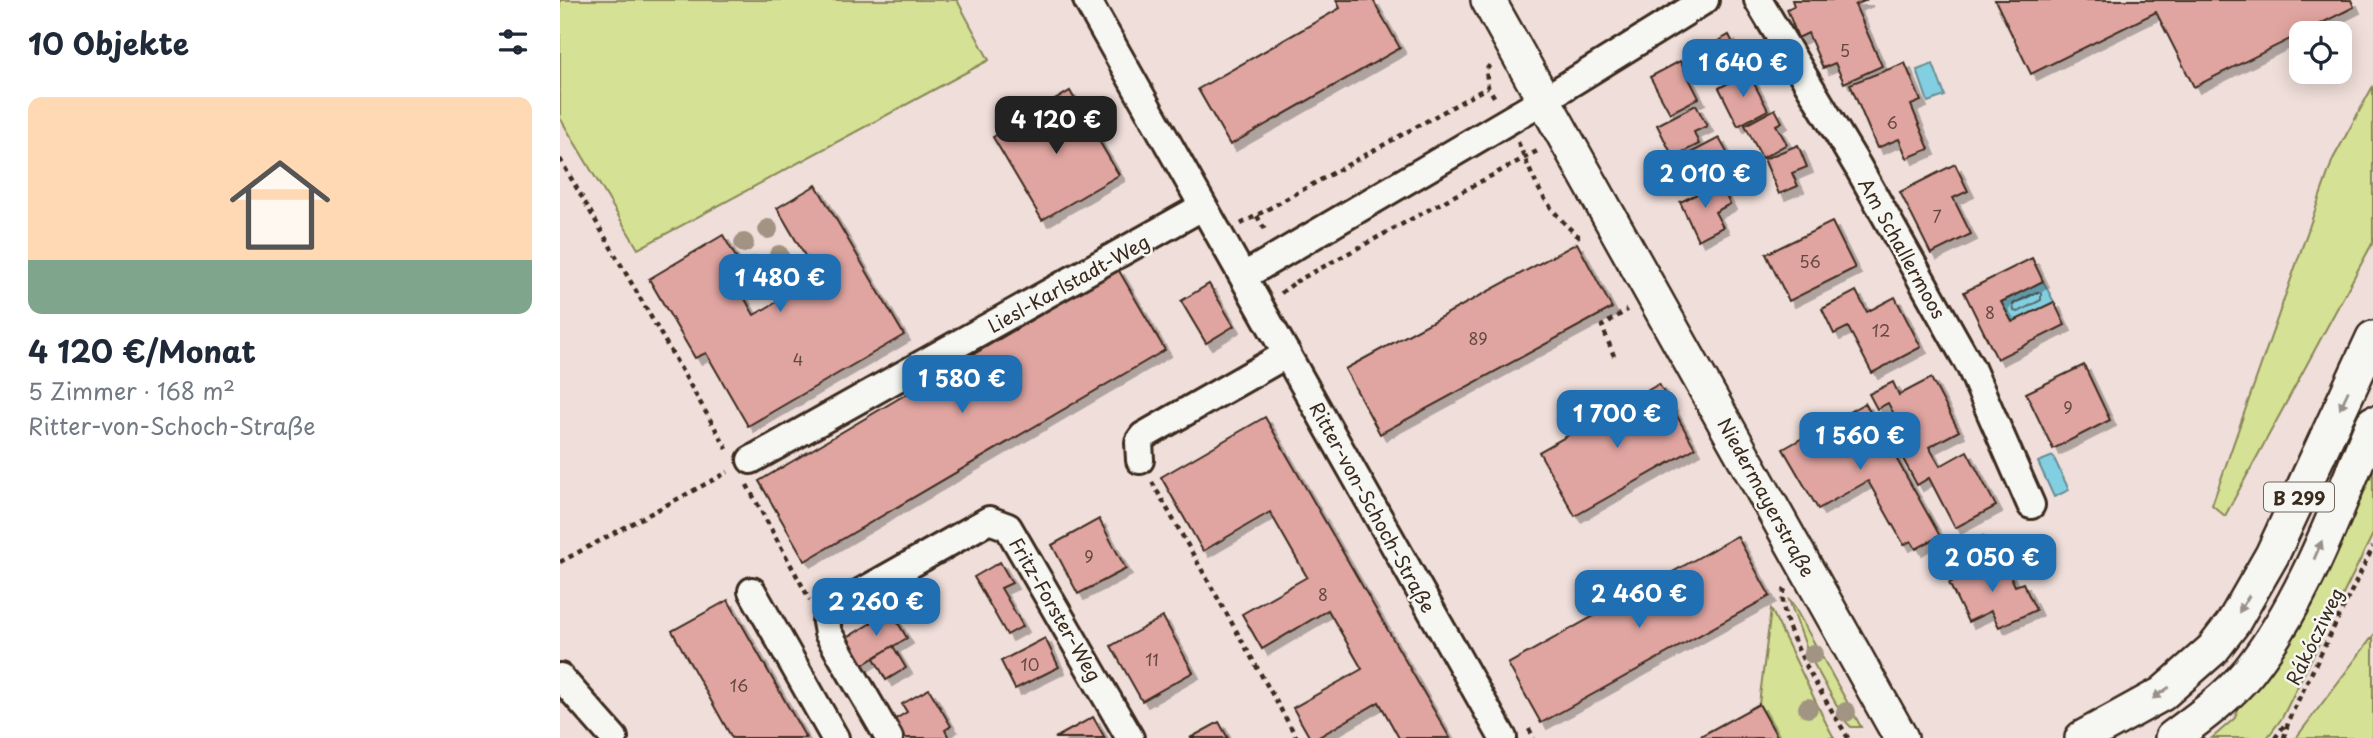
<!DOCTYPE html>
<html lang="de">
<meta charset="utf-8">
<style>
:root{--surface:#fff;--page:#f6f6f7;--text:#1f2937;--muted:#747a83;--line:#e0e1e3;--accent:#1f6fb2}
body{margin:0;font-family:"Playpen Sans",sans-serif;background:var(--page);color:var(--text);height:100vh;display:flex;flex-direction:column;font-size:26px;white-space:nowrap}
*{box-sizing:border-box;margin:0}
p{font-size:23px;color:var(--muted)}
.icon{flex:none;width:38px;height:38px;fill:none;stroke:currentColor;stroke-width:2;stroke-linecap:round;stroke-linejoin:round}
.map{position:relative;flex:1;overflow:hidden}
.side{display:flex;flex-direction:column;background:var(--surface);width:560px}
.side>*{flex:none}
.buttons{position:absolute;left:1729px;top:21px;display:grid;gap:14px}
.buttons a{display:grid;place-items:center;width:63px;height:63px;border-radius:14px;background:var(--surface);box-shadow:0 4px 18px #0003;font-size:35px}
.price{position:absolute;translate:-50% -60px;padding:0 16px;border-radius:14px;background:var(--accent);color:#fff;font-size:23px;line-height:46px;filter:drop-shadow(0 2px 4px #0008)}
.price::after{content:'';position:absolute;left:50%;top:42px;width:21px;height:16px;margin-left:-10px;background:inherit;clip-path:polygon(0 0,100% 0,50% 100%)}
.price.on{background:#222;color:#fff}
ul{padding:0;list-style:none}
li{display:grid;align-content:center;gap:14px;height:371px;padding:0 28px}
li+li{border-top:2px solid var(--line)}
li span{display:grid;place-items:center;height:217px;border-radius:14px;color:#555}
li>.icon{margin-inline-start:auto}
span .icon{width:126px;height:126px;fill:#fffc;stroke-width:1}
li b{font-size:30px}
h2{display:flex;justify-content:space-between;align-items:center;height:84px;padding:0 28px;font-size:30px}
main{display:flex;flex:1;min-height:0}
.map>svg:first-child{display:block}
.green{fill:#d5e194;stroke:#888659;stroke-width:2}
.water{fill:#83cfe2;stroke:#668d94;stroke-width:2}
.lines{fill:none;stroke-linecap:round;stroke-linejoin:round}
.shore{stroke:#586c6c;stroke-width:2}
.building{fill:#e0a5a1;stroke:#3b2a1e;stroke-width:2;filter:url(#shadow)}
.minor-casing{stroke:#3b2a1e;stroke-width:32}
.major-casing{stroke:#3b2a1e;stroke-width:38}
.path{stroke:#3b2a1e;stroke-width:4.5;stroke-dasharray:5 5;stroke-linecap:butt}
.minor{stroke:#f6f6f2;stroke-width:26}
.major{stroke:#f6f6f2;stroke-width:33}
.tree{fill:#a19483}
.oneway{fill:#989088}
.labels{text-anchor:middle;dominant-baseline:central;stroke-width:5;stroke-linejoin:round;paint-order:stroke}
.number-label{font-size:16px;fill:#64493f}
.shield{fill:#f6f6f2;stroke:#73675e;stroke-width:2}
.shield-label{font-size:18px;font-weight:bold;fill:#3b2a1e}
.street-label{font-size:19px;fill:#3b2a1e;stroke:#f6f6f2}
</style>
<main>
<section class="side">
<h2>10 Objekte<svg class="icon" aria-label="filters" viewBox="0 0 24 24"><path d="M4 7h16M4 17h16"/><circle cx="9" cy="7" r="2"/><circle cx="15" cy="17" r="2"/></svg></h2>
<ul>
<li><span style="background:linear-gradient(#ffd9b3 75%,#7fa58c 0)"><svg class="icon" aria-label="home" viewBox="0 0 24 24"><path d="M3 11l9-7 9 7M6 9v11h12V9"/></svg></span><div><b>4 120 €/Monat</b><p>5 Zimmer · 168 m²</p><p>Ritter-von-Schoch-Straße</p></div></li>
</ul>
</section>
<div class="map">
<svg width="1813" height="738" viewBox="0 0 1813 738">
<defs>
<filter id="shadow"><feDropShadow dx="6" dy="6" stdDeviation="0" flood-color="#0004"/></filter>
</defs>
<rect width="100%" height="100%" fill="#efdeda"/>
<filter id="ink" filterUnits="userSpaceOnUse"><feTurbulence type="fractalNoise" baseFrequency=".0143" numOctaves="2"/><feDisplacementMap in="SourceGraphic" scale="14" xChannelSelector="R" yChannelSelector="G"/><feConvolveMatrix kernelMatrix="1 2 1 2 8 2 1 2 1" color-interpolation-filters="sRGB"/></filter>
<g filter="url(#ink)">
<g class="green">
<path d="M0,0h397l32,60 -351,189 -78,-131z"/>
<path d="M1813,86v156l-148,274 -13,-11 121,-346z"/>
<path d="M1813,468v66l-91,184 -15,20h-55l23,-20 5,-15 50,-61 31,-53z"/>
<path d="M1229,600l2,1 70,126h-10l-5,-5 -36,-65z"/>
<path d="M1211,609l55,114 8,15h-56l-19,-34z"/>
<path d="M1813,636v102h-77z"/>
</g>
<g class="water">
<path d="M1373,64l12,32 -17,6 -11,-32z"/>
<path d="M1483,281l11,21 -42,20 -11,-20z"/>
<path d="M1493,456l16,34 -15,7 -16,-35z"/>
</g>
<g class="lines">
<path class="shore" d="M1477,292l4,1v7l-23,12 -4,-1 -1,-7z"/>
</g>
<g class="building">
<path d="M776,0h37l27,48 -170,97 -32,-56 142,-81z"/>
<path d="M1232,0h75l-12,5 27,61 -38,17 -9,-20 -12,5 -15,-35 -10,5 -11,-29 7,-3z"/>
<path d="M1435,0h356l3,7 -160,80 -38,-75 -125,62z"/>
<path d="M1169,35l19,37 -17,10 -20,-37z"/>
<path d="M1120,61l19,37 -29,15 -20,-36z"/>
<path d="M1345,63l16,38 -10,4 18,44 -22,9 -8,-19 -22,9 -27,-64z"/>
<path d="M1188,72l20,38 -30,16 -19,-38z"/>
<path d="M510,91l49,84 -77,45 -49,-83z"/>
<path d="M1136,105l11,21 -13,6 5,12 -26,13 -16,-32z"/>
<path d="M1215,109l7,13 -6,3 11,19 -25,14 -17,-33z"/>
<path d="M1159,138l10,18 -16,8 8,13 -23,12 -17,-31z"/>
<path d="M1238,145l9,22 -15,6 6,13 -19,8 -15,-35z"/>
<path d="M1395,164l13,27 -15,7 18,36 -40,20 -31,-62z"/>
<path d="M1160,183l10,21 -15,8 8,15 -25,13 -18,-38z"/>
<path d="M256,185l88,150 -156,91 -42,-73 -11,5 -46,-79 74,-44 28,48 -11,7 14,25 64,-37 -41,-70z"/>
<path d="M1272,222l23,46 -66,33 -23,-47z"/>
<path d="M1017,243l35,65 -232,126 -35,-65z"/>
<path d="M1472,258l11,23 -42,21 11,20 42,-20 11,23 -68,34 -33,-67z"/>
<path d="M558,269l47,81 -360,211 -46,-80z"/>
<path d="M649,284l25,42 -28,17 -25,-42z"/>
<path d="M1296,291l11,21 28,-15 26,50 -49,26 -24,-46 -14,7 -12,-25z"/>
<path d="M1524,365l26,55 -57,29 -27,-56z"/>
<path d="M1371,378l28,53 -30,16 11,19 27,-15 29,55 -41,22 -26,-50 -12,7 -15,-28 11,-7 -25,-47 -11,6 -8,-15 24,-12 6,13z"/>
<path d="M1099,384l36,64 -120,68 -36,-64z"/>
<path d="M1305,403l75,133 -24,13 -5,-8 -7,4 -36,-64 -50,28 -35,-60z"/>
<path d="M705,417l185,321h-51l-20,-36 -62,36h-7l-17,-30 69,-39 -34,-59 -66,39 -20,-35 65,-37 -37,-65 -67,39 -42,-74z"/>
<path d="M539,519l27,50 -48,25 -26,-49z"/>
<path d="M1177,536l33,60 -229,127 -33,-59z"/>
<path d="M1423,536l12,25 -21,10 -12,-25z"/>
<path d="M1442,558l13,28 8,-3 13,27 -37,17 -8,-16 -23,11 -19,-39z"/>
<path d="M440,562l12,21 -11,5 22,38 -16,9 -33,-58z"/>
<path d="M168,600l78,138h-74l-60,-107z"/>
<path d="M331,611l16,27 -45,27 -16,-27z"/>
<path d="M603,617l30,55 -51,29 -31,-55z"/>
<path d="M485,638l14,29 -44,22 -14,-28z"/>
<path d="M333,646l13,22 -20,12 -12,-22z"/>
<path d="M369,689l22,37 -6,4 4,8h-44l-11,-18 13,-8 -5,-8z"/>
<path d="M1199,704l19,34h-81z"/>
<path d="M533,717l12,21h-50z"/>
<path d="M659,722l9,16h-38z"/>
</g>
<g class="lines">
<defs>
<g id="minor">
<path d="M527,0l416,738"/>
<path d="M1198,0l100,167 113,201 60,137"/>
<path d="M684,276l298,-175 163,-101"/>
<path d="M191,460l451,-253"/>
<path d="M580,460l-1,-18 4,-6 144,-82"/>
<path d="M192,591l83,147"/>
<path d="M0,677l54,61"/>
<path d="M329,738l-61,-105 -2,-11 9,-15 154,-87 19,7 122,211"/>
</g>
<g id="major">
<path d="M928,0l413,738"/>
<path d="M1522,738l80,-44 51,-45 20,-26 39,-68 101,-217"/>
<path d="M1612,738c27,-20 55,-40 77,-67 57,-72 88,-164 124,-248"/>
</g>
</defs>
<use href="#minor" class="minor-casing"/>
<use href="#major" class="major-casing"/>
<g class="path">
<path d="M930,65l-4,5 2,17 7,11"/>
<path d="M958,142c18,43 24,62 60,94h7"/>
<path d="M0,159l167,290"/>
<path d="M697,216l10,17"/>
<path d="M681,224l247,-137"/>
<path d="M736,279l1,2 242,-131"/>
<path d="M721,293l16,-12"/>
<path d="M1054,356l-12,-30 25,-16"/>
<path d="M592,482l145,256"/>
<path d="M187,485l63,115"/>
<path d="M0,562l168,-90"/>
<path d="M1225,589c-14,30 47,120 63,149"/>
<path d="M969,729l5,9"/>
<path d="M1715,738l11,-15"/>
<path d="M1724,738l5,-19 84,-172"/>
</g>
<use href="#minor" class="minor"/>
<use href="#major" class="major"/>
</g>
<g class="tree">
<circle cx="208" cy="229" r="10"/>
<circle cx="184" cy="243" r="10"/>
<circle cx="219" cy="255" r="10"/>
<circle cx="195" cy="266" r="10"/>
<circle cx="1253" cy="654" r="10"/>
<circle cx="1248" cy="708" r="10"/>
<circle cx="1286" cy="712" r="10"/>
</g>
<defs><path id="oneway-solid" d="M-6-.8H1V-3.2L6.5 0L1 3.2V.8H-6Z" transform="scale(1.75)"/></defs>
<g class="oneway">
<use href="#oneway-solid" transform="translate(1784 400) rotate(115)"/>
<use href="#oneway-solid" transform="translate(1758 550) rotate(-67)"/>
<use href="#oneway-solid" transform="translate(1684 604) rotate(121)"/>
<use href="#oneway-solid" transform="translate(1601 693) rotate(145)"/>
</g>
</g>
<g class="labels">
<g class="number-label">
<text x="1285" y="50">5</text>
<text x="1332" y="122">6</text>
<text x="1377" y="216">7</text>
<text x="1250" y="261">56</text>
<text x="1430" y="312">8</text>
<text x="1321" y="330">12</text>
<text x="918" y="338">89</text>
<text x="238" y="359">4</text>
<text x="1508" y="407">9</text>
<text x="529" y="556">9</text>
<text x="763" y="594">8</text>
<text x="592" y="659">11</text>
<text x="470" y="664">10</text>
<text x="179" y="685">16</text>
</g>
<rect class="shield" x="1704" y="482.5" width="70" height="29" rx="5"/>
<g class="shield-label">
<text x="1739" y="497">B 299</text>
</g>
<g class="street-label">
<text transform="translate(1343 248) rotate(61)">Am Schallermoos</text>
<text transform="translate(508 283) rotate(-29)">Liesl-Karlstadt-Weg</text>
<text transform="translate(1207 497) rotate(61)">Niedermayerstraße</text>
<text transform="translate(813 507) rotate(61)">Ritter-von-Schoch-Straße</text>
<text transform="translate(496 609) rotate(60)">Fritz-Forster-Weg</text>
<text transform="translate(1754 636) rotate(-64)">Rákócziweg</text>
</g>
</g>
</svg>
<div class="buttons">
<a><svg class="icon" aria-label="locate" viewBox="0 0 24 24"><circle cx="12" cy="12" r="6"/><path d="M12 2v4M12 18v4M2 12h4M18 12h4"/></svg></a>
</div>
<b class="price" style="left:1183px;top:99px">1 640 €</b>
<b class="price on" style="left:496px;top:156px">4 120 €</b>
<b class="price" style="left:1145px;top:210px">2 010 €</b>
<b class="price" style="left:220px;top:314px">1 480 €</b>
<b class="price" style="left:402px;top:415px">1 580 €</b>
<b class="price" style="left:1057px;top:450px">1 700 €</b>
<b class="price" style="left:1300px;top:472px">1 560 €</b>
<b class="price" style="left:1432px;top:594px">2 050 €</b>
<b class="price" style="left:1079px;top:630px">2 460 €</b>
<b class="price" style="left:316px;top:638px">2 260 €</b>
</div>
</main>
